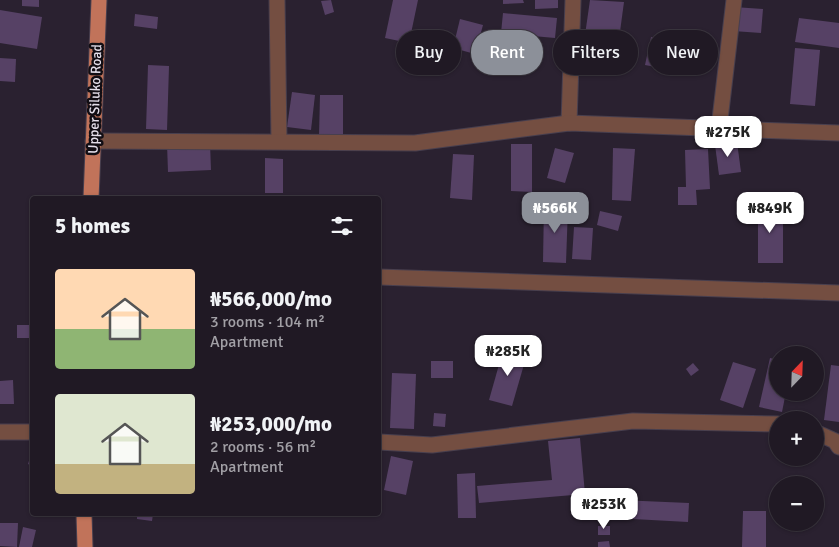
<!DOCTYPE html>
<meta charset="utf-8">
<style>
:root{--surface:#201924;--page:#28222c;--text:#f1f3f6;--muted:#a2a0a6;--line:#3d3841;--accent:#8c9099}
body{margin:0;font-family:Signika,sans-serif;background:var(--page);color:var(--text);height:100vh;display:flex;flex-direction:column;font-size:19px;white-space:nowrap}
*{box-sizing:border-box;margin:0}
p{font-size:16px;color:var(--muted)}
.icon{flex:none;width:28px;height:28px;fill:none;stroke:currentColor;stroke-width:2;stroke-linecap:round;stroke-linejoin:round}
.map{position:relative;flex:1;overflow:hidden}
.sheet{position:absolute;left:30px;top:196px;width:351px;height:320px;display:flex;flex-direction:column;background:var(--surface);border-radius:5px;box-shadow:0 1px 4px #0004,0 0 0 1px var(--line)}
.sheet>*{flex:none}
.top-card{position:absolute;left:396px;top:30px;width:368px;height:45px;display:flex;gap:10px}
.needle{width:32px;rotate:23deg}
.controls{position:absolute;left:769px;top:346px;display:grid;gap:10px}
.controls a{display:grid;place-items:center;width:55px;height:55px;border-radius:50%;background:var(--surface);box-shadow:0 1px 4px #0004,0 0 0 1px var(--line);font-size:25px}
.price{position:absolute;translate:-50% -42px;padding:0 11px;border-radius:10px;background:#fff;color:#222;font-size:16px;line-height:32px;filter:drop-shadow(0 1px 2px #0008)}
.price::after{content:'';position:absolute;left:50%;top:30px;width:15px;height:11px;margin-left:-8px;background:inherit;clip-path:polygon(0 0,100% 0,50% 100%)}
.price.on{background:var(--accent);color:#fff}
ul{padding:0;list-style:none}
li{display:flex;align-items:center;gap:15px;height:125px;padding:0 25px}
li span{display:grid;place-items:center;flex:none;width:140px;height:100px;border-radius:5px;color:#555}
li>.icon{margin-inline-start:auto}
span .icon{width:60px;height:60px;fill:#fffc;stroke-width:1}
li b{font-size:21px}
h2{display:flex;justify-content:space-between;align-items:center;height:60px;padding:0 25px;font-size:21px}
.pill{padding:0 18px;border-radius:22px;background:var(--surface);box-shadow:0 1px 4px #0004,0 0 0 1px var(--line);font-size:18px;line-height:45px}
.pill.on{background:var(--accent);color:#fff}
.map>svg:first-child{display:block}
.building{fill:#564165}
.lines{fill:none;stroke-linecap:round;stroke-linejoin:round}
.street-casing{stroke:#483f4e;stroke-width:17}
.primary-casing{stroke:#483f4e;stroke-width:17}
.street{stroke:#744e41;stroke-width:15}
.primary{stroke:#c1735a;stroke-width:15}
.labels{text-anchor:middle;dominant-baseline:central;stroke-width:5;stroke-linejoin:round;paint-order:stroke}
.street-label{font-size:14px;fill:#e4dee9;stroke:#110d13}
</style>
<div class="map">
<svg width="839" height="547" viewBox="0 0 839 547">
<rect width="100%" height="100%" fill="#2a2130"/>
<g class="building">
<path d="M22,0h17v7l-17,-1z"/>
<path d="M331,0l3,12 -9,3 -4,-14z"/>
<path d="M393,0h25l-9,43 -24,-5z"/>
<path d="M503,0h20l1,3 -21,1z"/>
<path d="M535,0h23v8l-23,1z"/>
<path d="M590,0l34,2 -5,37 -34,-4z"/>
<path d="M734,7l29,2 -2,24 -28,-2z"/>
<path d="M0,10l42,7 -5,32 -37,-6z"/>
<path d="M503,13l54,5 -2,20 -54,-5z"/>
<path d="M135,14l23,3 -1,12 -23,-3z"/>
<path d="M799,18l40,5v25l-44,-6z"/>
<path d="M460,19l23,6 -8,29 -22,-6z"/>
<path d="M688,33l21,2 -4,35 -22,-2z"/>
<path d="M651,37l25,5 -5,28 -26,-5z"/>
<path d="M795,48l25,2 -5,56 -25,-2z"/>
<path d="M0,58l16,1 -1,23 -15,-1z"/>
<path d="M148,65l21,1 -2,64 -21,-1z"/>
<path d="M292,92l23,3 -4,35 -24,-3z"/>
<path d="M320,95h23v41h-24z"/>
<path d="M700,137l8,1 -1,10 -8,-1z"/>
<path d="M737,142l4,30 -22,3 -4,-30z"/>
<path d="M210,143l1,27 -43,2 -1,-28z"/>
<path d="M511,144h21v48l-21,-1z"/>
<path d="M555,148l19,5 -9,30 -18,-5z"/>
<path d="M613,148l22,1 -4,52 -19,-1z"/>
<path d="M708,149l2,40 -14,1 1,15h-19v-18h8l-1,-37z"/>
<path d="M453,154l21,1 -2,45 -22,-2z"/>
<path d="M265,158l18,1v34h-18z"/>
<rect x="758" y="205" width="25" height="58"/>
<path d="M544,206l24,1 -2,56 -23,-1z"/>
<path d="M600,211l22,5 -4,15 -21,-6z"/>
<path d="M574,227l19,1 -2,32 -19,-1z"/>
<rect x="17" y="325" width="15" height="13"/>
<path d="M504,347l23,7 -15,52 -23,-6z"/>
<path d="M770,358l8,2v32h8l-4,20 -23,-5z"/>
<rect x="431" y="361" width="22" height="17"/>
<path d="M733,362l23,7 -13,39 -23,-8z"/>
<path d="M693,363l6,7 -8,6 -5,-7z"/>
<path d="M831,365l8,1v56l-15,-2z"/>
<path d="M392,373l24,1 -2,55 -24,-1z"/>
<path d="M13,380l1,24h-14v-23z"/>
<path d="M434,413l12,1 -1,13 -12,-1z"/>
<path d="M580,438l5,56 -106,9 -2,-17 75,-6 -4,-39z"/>
<path d="M32,451v15l-4,-2z"/>
<path d="M391,456l22,5 -7,34 -22,-5z"/>
<path d="M475,473l1,45h-18l-1,-44z"/>
<path d="M596,499l93,4 -1,19 -92,-5z"/>
<path d="M743,511h23v36h-24z"/>
<path d="M137,514h16l-1,7 -15,-2z"/>
<path d="M0,523h18l-1,24 -17,-1z"/>
<rect x="598" y="526" width="12" height="9"/>
<path d="M23,527l13,3 -4,17h-13z"/>
<path d="M609,541l1,6h-12v-5z"/>
</g>
<g class="lines">
<defs>
<g id="street">
<path d="M277,0l2,141"/>
<path d="M569,123l4,-123"/>
<path d="M719,128l15,-128"/>
<path d="M93,141l322,2 154,-20 270,10"/>
<path d="M379,277l460,16"/>
<path d="M0,432h32"/>
<path d="M815,432l20,9 4,6"/>
<path d="M379,442l53,3 201,-24 145,3"/>
</g>
<g id="primary">
<path d="M91,199l8,-199"/>
<path d="M84,514l1,33"/>
</g>
</defs>
<use href="#street" class="street-casing"/>
<use href="#primary" class="primary-casing"/>
<use href="#street" class="street"/>
<use href="#primary" class="primary"/>
</g>
<g class="labels">
<g class="street-label">
<text transform="translate(95 99) rotate(-88)">Upper Siluko Road</text>
</g>
</g>
</svg>
<div class="controls">
<a><svg class="needle" viewBox="-14 -14 28 28"><path d="M0-13l5 13h-10z" fill="#e53935"/><path d="M0 13l5-13h-10z" fill="#a2a0a6"/></svg></a>
<a>+</a>
<a>−</a>
</div>
<b class="price" style="left:728px;top:158px">₦275K</b>
<b class="price on" style="left:555px;top:234px">₦566K</b>
<b class="price" style="left:770px;top:234px">₦849K</b>
<b class="price" style="left:508px;top:377px">₦285K</b>
<b class="price" style="left:604px;top:530px">₦253K</b>
<div class="top-card">
<a class="pill">Buy</a>
<a class="pill on">Rent</a>
<a class="pill">Filters</a>
<a class="pill">New</a>
</div>
<section class="sheet">
<h2>5 homes<svg class="icon" aria-label="filters" viewBox="0 0 24 24"><path d="M4 7h16M4 17h16"/><circle cx="9" cy="7" r="2"/><circle cx="15" cy="17" r="2"/></svg></h2>
<ul>
<li><span style="background:linear-gradient(#ffd9b3 60%,#8fb573 0)"><svg class="icon" aria-label="home" viewBox="0 0 24 24"><path d="M3 11l9-7 9 7M6 9v11h12V9"/></svg></span><div><b>₦566,000/mo</b><p>3 rooms · 104 m²</p><p>Apartment</p></div></li>
<li><span style="background:linear-gradient(#dfe7d0 70%,#c2b280 0)"><svg class="icon" aria-label="home" viewBox="0 0 24 24"><path d="M3 11l9-7 9 7M6 9v11h12V9"/></svg></span><div><b>₦253,000/mo</b><p>2 rooms · 56 m²</p><p>Apartment</p></div></li>
</ul>
</section>
</div>
